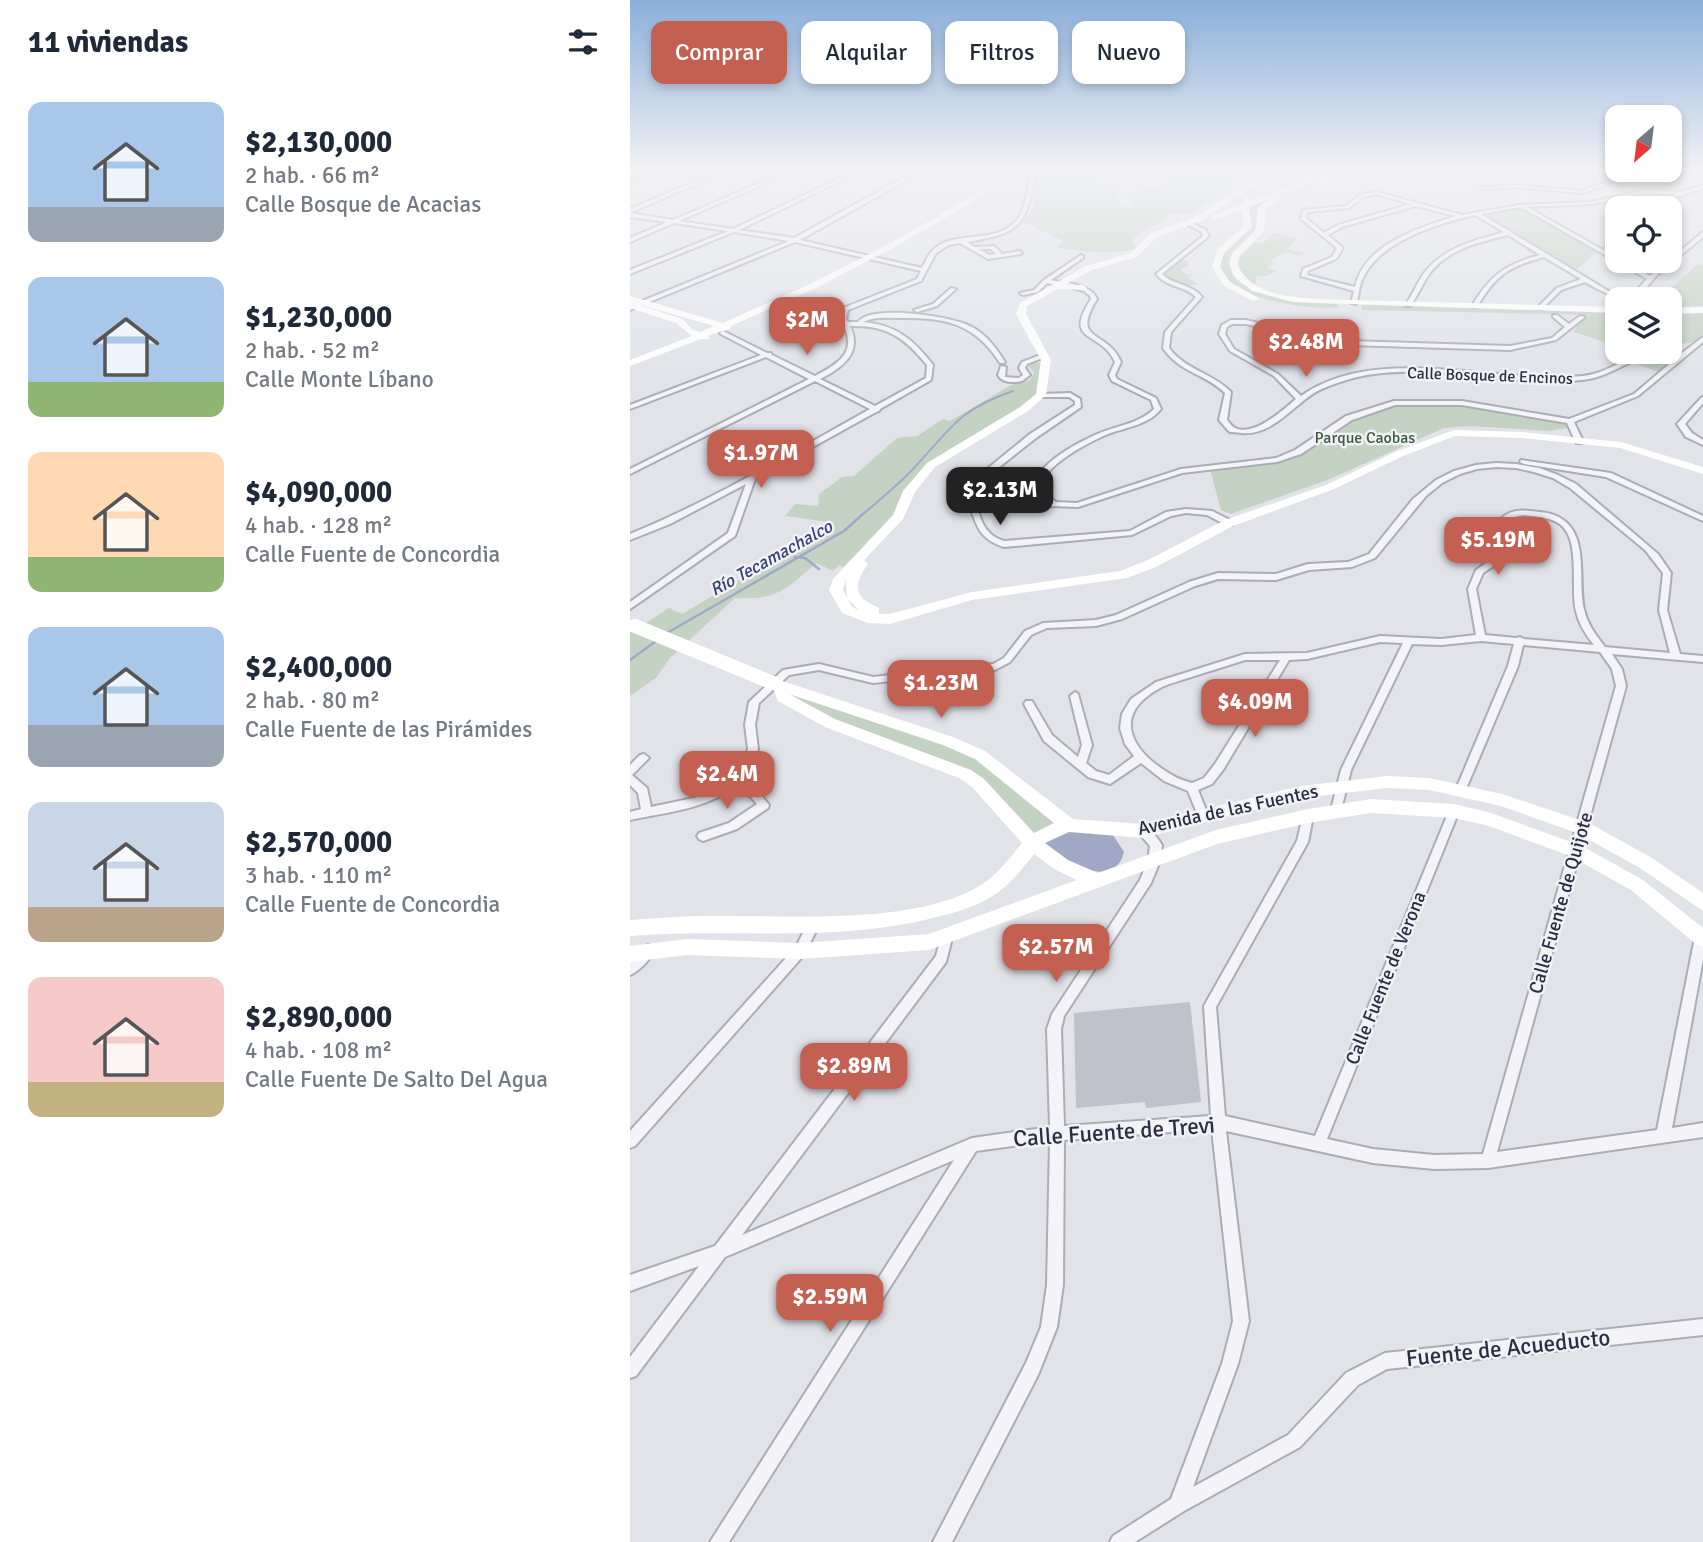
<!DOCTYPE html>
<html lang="es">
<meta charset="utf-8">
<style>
:root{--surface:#fff;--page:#f2f2f3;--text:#1f2937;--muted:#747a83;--accent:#c36052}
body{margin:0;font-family:Signika,sans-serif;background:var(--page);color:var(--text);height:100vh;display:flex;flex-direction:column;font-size:26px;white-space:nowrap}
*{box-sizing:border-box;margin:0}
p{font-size:23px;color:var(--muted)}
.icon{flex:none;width:38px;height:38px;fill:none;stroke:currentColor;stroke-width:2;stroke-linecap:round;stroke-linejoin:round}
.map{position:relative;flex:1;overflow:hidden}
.details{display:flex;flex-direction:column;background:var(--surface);width:630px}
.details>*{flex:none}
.guide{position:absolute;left:21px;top:21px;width:665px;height:63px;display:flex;gap:14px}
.needle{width:46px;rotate:208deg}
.controls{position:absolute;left:975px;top:105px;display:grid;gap:14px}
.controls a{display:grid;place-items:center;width:77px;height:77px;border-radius:14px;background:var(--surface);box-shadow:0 4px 10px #0003;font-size:35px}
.price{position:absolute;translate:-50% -60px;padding:0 16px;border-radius:14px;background:var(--accent);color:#fff;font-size:23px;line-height:46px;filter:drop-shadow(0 2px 4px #0008)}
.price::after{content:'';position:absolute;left:50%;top:42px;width:21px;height:16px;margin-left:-10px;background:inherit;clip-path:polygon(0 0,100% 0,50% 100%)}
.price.current{background:#222;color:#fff}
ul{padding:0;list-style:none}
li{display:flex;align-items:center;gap:21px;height:175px;padding:0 28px}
li span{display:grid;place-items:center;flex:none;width:196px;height:140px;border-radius:14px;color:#555}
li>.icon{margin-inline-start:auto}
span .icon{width:84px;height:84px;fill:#fffc;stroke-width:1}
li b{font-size:30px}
h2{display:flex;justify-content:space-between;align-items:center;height:84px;padding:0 28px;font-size:30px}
.tag{padding:0 24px;border-radius:14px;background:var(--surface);box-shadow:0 4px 10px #0003;font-size:24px;line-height:63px}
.tag.current{background:var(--accent);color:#fff}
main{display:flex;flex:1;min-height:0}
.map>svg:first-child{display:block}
.green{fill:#c4d2c4}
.water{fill:#a0a8c6}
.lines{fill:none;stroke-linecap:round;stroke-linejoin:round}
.stream-far1{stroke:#a0a8c6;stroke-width:2}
.stream{stroke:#a0a8c6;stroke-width:2.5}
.building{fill:#bfc1cb}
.street-casing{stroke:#abacb6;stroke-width:4}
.street{fill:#f4f4f8;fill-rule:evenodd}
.secondary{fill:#fff;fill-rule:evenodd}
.secondary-bridge-far1{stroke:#fff;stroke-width:8}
.secondary-bridge{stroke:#fff;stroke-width:14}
.labels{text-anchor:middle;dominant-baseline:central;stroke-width:5;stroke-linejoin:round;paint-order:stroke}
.far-street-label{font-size:16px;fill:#2b2d40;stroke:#f1f2f7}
.far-park-label{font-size:16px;fill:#3a5a3c;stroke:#f1f2f7}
.far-water-label{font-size:18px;font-style:italic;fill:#394270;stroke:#f1f2f7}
.street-label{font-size:19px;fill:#2b2d40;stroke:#f1f2f7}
.near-street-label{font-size:23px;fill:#2b2d40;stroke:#f1f2f7}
</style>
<main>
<section class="details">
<h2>11 viviendas<svg class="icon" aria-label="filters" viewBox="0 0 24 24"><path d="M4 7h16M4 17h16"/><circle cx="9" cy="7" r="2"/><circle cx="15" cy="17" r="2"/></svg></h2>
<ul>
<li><span style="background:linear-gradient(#a9c7e8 75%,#9aa5b1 0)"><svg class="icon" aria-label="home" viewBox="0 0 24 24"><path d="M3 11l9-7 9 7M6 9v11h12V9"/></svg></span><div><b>$2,130,000</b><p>2 hab. · 66 m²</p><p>Calle Bosque de Acacias</p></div></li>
<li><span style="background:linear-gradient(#a9c7e8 75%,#8fb573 0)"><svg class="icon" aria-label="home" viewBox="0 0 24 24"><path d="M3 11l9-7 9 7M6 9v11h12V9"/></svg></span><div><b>$1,230,000</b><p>2 hab. · 52 m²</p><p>Calle Monte Líbano</p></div></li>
<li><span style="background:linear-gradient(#ffd9b3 75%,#8fb573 0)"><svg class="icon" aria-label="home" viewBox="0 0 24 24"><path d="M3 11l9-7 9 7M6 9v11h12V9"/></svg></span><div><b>$4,090,000</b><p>4 hab. · 128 m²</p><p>Calle Fuente de Concordia</p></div></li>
<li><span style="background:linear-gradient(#a9c7e8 70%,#9aa5b1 0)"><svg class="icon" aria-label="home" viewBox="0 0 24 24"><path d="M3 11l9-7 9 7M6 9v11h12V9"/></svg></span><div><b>$2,400,000</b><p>2 hab. · 80 m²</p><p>Calle Fuente de las Pirámides</p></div></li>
<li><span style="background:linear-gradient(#c9d6e8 75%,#b9a48a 0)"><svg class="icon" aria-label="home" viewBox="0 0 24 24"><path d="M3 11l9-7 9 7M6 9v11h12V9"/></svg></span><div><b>$2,570,000</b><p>3 hab. · 110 m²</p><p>Calle Fuente de Concordia</p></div></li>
<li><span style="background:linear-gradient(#f6c9c9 75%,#c2b280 0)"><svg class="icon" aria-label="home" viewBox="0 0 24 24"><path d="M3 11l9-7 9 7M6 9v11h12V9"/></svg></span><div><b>$2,890,000</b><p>4 hab. · 108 m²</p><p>Calle Fuente De Salto Del Agua</p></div></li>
</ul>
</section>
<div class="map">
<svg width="1073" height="1542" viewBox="0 0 1073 1542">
<rect width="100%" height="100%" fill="#e2e3e9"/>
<g class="green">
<path d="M528,171h108l-17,13 -16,-3 -40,32 -22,1 -40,26 6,8c-26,8 -55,4 -81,-1l8,-6 -41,-19 10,-14 3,-31c22,-1 61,-7 77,11 6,6 5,14 9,19h10l-2,-13 30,-8 11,-8z"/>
<path d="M645,196l-17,13 -3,22 -25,26c-9,42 81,46 107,47l2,3c-25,4 -122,-8 -118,-44 1,-15 18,-22 27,-33v-24z"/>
<path d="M887,208l10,2 71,41 -23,20 -88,-54 1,-3z"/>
<path d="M643,233l25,5 -10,11 18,4 -6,3 -15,-4 -15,9 4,2 -8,5 10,3 -8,5h-11l-2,9c-11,-6 -19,-15 -16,-28l16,-15 7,2z"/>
<path d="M549,260l9,1 1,5 -8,3 4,5 9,1 -7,2 10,7c-13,4 -24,0 -34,-9z"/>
<path d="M1068,264l5,2v40l-33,1v-8h-28l3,-6 25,-4z"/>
<path d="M732,305l255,6v35l-43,-14 6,-12 11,-5 -229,-5z"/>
<path d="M1040,313h33v21l-9,8 -24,4z"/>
<path d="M1028,352l21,7 -17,14 -32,-11z"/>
<path d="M406,362l8,2 -4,31 -111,69 -43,62 -43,41 -4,-2 -6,6 -17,-8c-30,27 -39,37 -81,35l-65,60 -14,20 -26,18v-63l39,-25 13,6 81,-48 20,-19 20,-4 26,-21 -44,-6 10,-12 23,2 1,-12 23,-17 12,-1 43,-38 20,-2 26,-17 7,2 61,-36 19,-5 4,-7 -6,-8z"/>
<path d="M775,403l57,2 104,17 2,6 -20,3 -77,-5 -27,2 -114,51 -99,35 -10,-4 -11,-41c28,-2 57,-1 82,-11 42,-18 62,-47 113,-55z"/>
<path d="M167,692l182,66 88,65 -33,13 -55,-53 -147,-61 -42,-28z"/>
</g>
<path class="water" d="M441,825l42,10 11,17c-11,44 -68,3 -87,-14z"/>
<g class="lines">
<path class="stream-far1" d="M231,516c17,-15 36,-30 52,-47 39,-41 43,-58 100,-78"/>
<g class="stream">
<path d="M165,557l10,1 14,11"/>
<path d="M37,633l177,-102 19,-17"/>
<path d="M0,660l26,-19"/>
</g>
</g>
<path class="building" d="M560,1002l11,100 -55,6 -1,-6 -69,6 -2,-95z"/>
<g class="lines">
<defs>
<g id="street">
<path d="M24,171h7l-31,12v-3z"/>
<path d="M90,171h6l-96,42v-4z"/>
<path d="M158,171h6l-115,50 54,8 122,-58h6l-122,59 55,8 116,-64 -22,-3h33l-1,1 37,4 127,-5 -50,4 1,1c-10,53 -16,57 -68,66l8,5 19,-1 8,8 17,-3 3,2 -1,1 -33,5 -28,-16 -11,2 -13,8 -15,28 -73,29 -2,9 2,3h10c13,-18 94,-6 114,5 15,8 24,21 33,35l-1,1h-4c-25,-39 -54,-46 -99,-45 -13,0 -26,-2 -38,4 33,3 50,17 70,43l-2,15 -51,29 -1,2 -3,1 -121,67 -20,57 -105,73v-7l98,-69 18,-49 -76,40 -40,16v-6c83,-34 161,-81 240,-125l-55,-28 -185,93v-5l179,-90 -43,-22 -136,52v-4l131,-50 -40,-21 -1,-1 3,-2 44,22h4l1,2 43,21c27,-14 44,-26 25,-57l3,-11 74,-29 4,-8 -126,-29 -165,68v-4l159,-65 -55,-9 -104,42v-4l98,-39 -54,-8 -44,19v-4l37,-16 -37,-5v-4l43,7zM286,175l41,3 75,-3c-6,14 -5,34 -16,46 -18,22 -59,11 -78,25 -8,5 -12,14 -16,22l-122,-28zM349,249h12l5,5 -7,1zM220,326c37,-1 54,11 77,39l-1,13 -51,28 -55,-27c22,-11 43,-26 30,-53z"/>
<path d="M859,171l44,3 49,-3 -49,5z"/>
<path d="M1039,171h21l-61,6 -47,16 -68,-6 -32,2 -2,-1 34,-3 68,6 46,-16z"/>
<path d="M1073,185v3l-28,10 -13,10h-6l19,-14 -30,-1 -53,11 -65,3 76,43 14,-13v5l-10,10 10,6v3h5l28,15 53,-44v5l-45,37 -22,25c-20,0 -34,-7 -51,-17l-24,8 -19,19h-4v-2l19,-19 24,-9 -37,-22c-36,10 -48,18 -67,50h-4l-1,-1c18,-31 34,-42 68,-51l-32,-20c-28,7 -60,14 -78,38 -8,11 -12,23 -20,33h-4l-1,-1c8,-10 12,-23 20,-33 19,-25 51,-32 79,-40l-29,-17c-36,8 -95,26 -112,63 -4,7 -4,18 -7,26l-5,-1 3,-12 -53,-15 2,-7 29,-12 5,-9 -36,-29 2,-9 43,-4 14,-11 16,-3 86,23 58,-10 72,-3 53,-12 36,2zM746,194l35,10 -73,21 -14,8 -18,-15 1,-6 42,-4 15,-11zM786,206l40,10c-37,12 -92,28 -101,71l-48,-12 1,-4 28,-12 7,-11 -15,-13 14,-8zM891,207l126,72 -17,18 -20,-5 -129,-78z"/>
<path d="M558,221l18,9 3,6 -47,38c12,12 29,9 40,23l-31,35 -2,16c16,22 44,25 62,44l-4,28c2,2 4,6 8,8 19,9 48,-18 61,-29l-22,-23 -44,-25 -11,-17 3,-9 9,-5h15l66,16 38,5 160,5 42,-8 13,-11 -12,-10v-2h4l12,9 11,-8 5,1 -29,23 -46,10 -160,-5 -38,-5 -66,-16h-14l-5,3 -2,7 9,15 44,25 23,22c76,-54 195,-11 282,-20 37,-4 53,-36 95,-20l25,-19v5l-65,54 -64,26 9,19 -1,2h-6l-9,-20 -105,-18h-67l-43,15 -51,34 -24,8 -95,11 -104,34 -27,-1 -20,-15c4,-27 50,-51 74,-60 17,-6 36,-9 49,-22l-3,-9 -39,-19 -3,-6 6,-13c-14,-32 -53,-18 -24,-63l-1,-3 -6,-5 -23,-6 -2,1 -12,-3 -9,9 -15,3 -3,-2 14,-3 10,-10 37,-25 2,1v2l-32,22 9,2 2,-1c12,4 30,5 35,18 -27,44 10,30 24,63l-6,13 2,4 39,19 5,11c-13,16 -34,18 -53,25 -21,9 -66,32 -69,56l17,12 21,1 104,-34 95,-11 19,-8 51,-34 48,-15h68l107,18 65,-25 40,-34 -14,-6h-9c-24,7 -44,24 -69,26 -74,7 -158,-20 -229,-2 -13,4 -27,8 -39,15 -23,15 -43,43 -73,40 -1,0 -9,-1 -11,-1 -3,-2 -8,-9 -11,-12l6,-27c-20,-20 -44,-19 -62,-45l2,-16 31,-35c-12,-12 -29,-9 -40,-23l47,-38 -1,-4 -16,-8z"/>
<path d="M321,288l5,1 -19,17 -20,6 -3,-2 19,-6z"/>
<path d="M413,354l2,1v2l-18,7 -2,4 5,7 -8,6c-8,2 -20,2 -24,-6l3,-9 5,1 -1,10 14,1 4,-3 -4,-7 3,-6z"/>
<path d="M440,393l10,6 1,8 -45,31 -62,49c-1,9 6,33 11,40 4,7 12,12 19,14l126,-10 36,-19 20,-3 26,2 20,10v4h-6l-19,-10 -21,-2 -15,3 -39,19 -128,12c-22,-7 -27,-18 -33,-38 -3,-8 -6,-14 -5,-23l64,-52 45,-29v-4l-6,-4h-28l-2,-1v-2z"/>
<path d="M1073,397v6l-18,21 7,9 11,7v5l-17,-8 -9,-13 24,-26z"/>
<path d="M891,460l90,13 92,43v5l-97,-44 -82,-13 -4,-2z"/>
<path d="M866,463l20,1 23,4 19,7 18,9 82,70 13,19 -4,37 13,44 23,2v6l-91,-8 10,15 4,17 -129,466 160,-22 38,-193 2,-4 4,-1h2v27l-31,169 31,-5v14l-215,31 -54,1 -61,-6 -147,-32 23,190 -11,43 -45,123 95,-52 58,-62 39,-20 318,-34v16l-316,34 -29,16 -58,62 -116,64 -49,31h-25l3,-6 58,-37 51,-135 11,-43 -21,-192 -148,11 -1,145 -6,42 -19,48 -86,167h-19l93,-179 15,-36 6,-42 3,-144 -74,10 -247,391h-19l244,-382 -229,97 -89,119 -6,2v-21l69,-91 -69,25v-16l85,-29 221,-290 6,-22 4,-1 4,1 2,4 -6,24 -204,273 230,-97 78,-11 -3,-98 5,-15 88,-134 8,-19 2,-15 -13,-15 2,-3c9,-3 18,9 23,17l-2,16 -9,22 -87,133 -3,13 3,97 147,-10 -7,-110 93,-165 6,-25 1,-3h8l1,3 -5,26 -92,165 9,109 90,20 134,-325 1,-3h8l1,3 -132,328 46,10 61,6 49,-1 133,-468 -4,-17 -12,-17 -77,-7 -5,21 -52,123 -1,3h-8l-1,-3 52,-123 6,-22 -33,-3 -40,4 -29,-1 -61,126 -10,40 -1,3h-8l-1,-3 10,-40 62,-127 -23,-1 -73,17 -18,1 -66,110 -11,14 -14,6 10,25 -1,3h-8l-11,-27 -24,-10 -23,-18 -31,21 -22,-7 -44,-36 -20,-37 2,-3h6l20,34 26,22 4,-12 -12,-49 5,-4 3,2 14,51 -6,18 10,8 13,4 25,-19 -9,-12 -5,-16 2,-14 9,-15 25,-17 89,-28 62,-1 73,-17 61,3 35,-4 -8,-46 8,-19 13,-9 5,-10 -1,-23c9,-14 20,-19 37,-17 7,1 15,1 21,3 41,13 26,63 33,95 3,15 12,26 21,38l65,6 -11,-43 4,-37 -18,-23 -75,-62 -17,-10 -19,-6 -18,-4 -20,-1 -19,2 -17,5 -18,9 -16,13 -51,62 -23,9 -43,3 -33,10 -58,-1 -23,7 -73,33 -26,7 -49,2 -16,7 -21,27 -15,8 -62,1 -25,8 -35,4 -54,-13 -30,5 -30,28 -4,22 3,24 -12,27 23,29 -1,3 -31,21 -34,12 -4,-2 -2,-3 2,-3 30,-10 28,-19 -18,-20c-31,25 -71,28 -109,36v-8l11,-3 -3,-16 -8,-8v-20l10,-10 4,-1 5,4 -17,17 15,13 4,19 52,-11 16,-8 17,-14 12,-25 -3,-24 4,-23 34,-32 36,-6 54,13 35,-4 25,-8 60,-1 11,-6 21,-27 18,-8 53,-3 20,-5 73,-33 29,-9 58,1 32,-10 40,-2 21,-8 44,-55 23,-19 18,-9 22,-6zM894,515c13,2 27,2 37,10 20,17 9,63 15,86 3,14 10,24 18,34l-70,-6 -4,-2 -4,1 -31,-3 -9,-46 7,-16 12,-8 7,-14 -1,-23c6,-9 13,-12 23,-13zM615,660h35l-65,104 -11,14 -12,5c-7,-2 -14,-4 -20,-8 -42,-24 -62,-61 -10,-88 8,-4 18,-6 26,-9 19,-6 38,-12 57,-18z"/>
<path d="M183,920l4,1 2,4 -15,30 -169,191 -5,2v-17l166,-184 13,-26z"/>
<path d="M18,945l4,2 2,4c-4,9 -15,20 -24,24v-14l14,-14z"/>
</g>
</defs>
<use href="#street" class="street-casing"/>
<use href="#street" class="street"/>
<g class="secondary">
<path d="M370,171h7l-18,19 -21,15 -79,45 -71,37 -87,39 -1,3 -21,6v4h-8l-71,27v-6l62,-24 -16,-13 -46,-15v-6l52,17 11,11 7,2 14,-6 -84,-24v-6l93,27 89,-40 71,-36 80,-45z"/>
<path d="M637,171h8l-74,50 -44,16 -20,20 -45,13 -28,15h19l4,3 -1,2 -28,-1 -31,17 -1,8 25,46 -5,35 -18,16 -93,56 -20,25 -12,27 -39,41 4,4c-15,21 -15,33 11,44v6h11l82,-22 148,-21 26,-10 79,-41 101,-35 69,-33 59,-22 68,2 99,10 82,25v7l-83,-26 -98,-10 -67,-2 -52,20 -69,33 -101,37 -77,41 -29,11 -155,22 -82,24 -22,-1 -26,-10 -13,-23 4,-11 60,-64 10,-24 24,-28 93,-56 16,-13 5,-34 -25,-46 4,-11 66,-37 45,-13 20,-20 44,-16zM216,580l1,18 12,12 -7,-3 -9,-17z"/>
<path d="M703,171h8l-13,11 -21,2 -30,12 1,4 -12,9 -2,22 -24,24 -3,9c13,30 50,33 79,35l301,8v6l-324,-11 -41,-11 -18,-15 -5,-12 4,-12 23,-22 2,-22 10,-9 -19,8 3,20 -28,26 -4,14 10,15 30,17 -7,2 -29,-15 -12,-19 5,-17 27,-24 -2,-16 -28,10 -3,-4 82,-31 -1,-4 31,-3z"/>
<path d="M734,171c15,0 29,6 45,7 14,2 29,-7 44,-7l-42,12z"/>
<path d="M853,171h12l1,1 -4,2z"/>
<path d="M1073,307v6l-33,1v-6z"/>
<path d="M143,678l180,59 32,14 88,68 70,5 158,-38 86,-10 42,2 73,16 87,29 63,35 51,35v18l-63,-43 -63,-35 -76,-27 -72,-16 -42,-2 -86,10 -158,40 -74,-6 -24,11 23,17 30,13 118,-43 92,-21 63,-10 83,5 37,9 91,33 61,34 60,48v19l-6,-2 -66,-55 -61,-34 -81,-30 -35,-8 -83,-5 -63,10 -91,21 -288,106 -129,9 -113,-4 -57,7v-16l57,-7 113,4 129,-9 148,-54 -21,-10 -22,-16c-12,15 -24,31 -41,42 -18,11 -39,17 -60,22 -98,25 -202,10 -303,18v-16c27,-2 54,-4 81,-4 76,-1 204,10 270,-31 17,-11 29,-27 41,-42l-50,-56 -13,-9 -134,-51 -47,-26 -5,-13 -7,-5zM159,694l154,51 32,14 79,64 -20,10 -50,-54 -13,-9 -136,-51z"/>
</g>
<path class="secondary-bridge-far1" d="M615,207l3,-6"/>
<path class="secondary-bridge" d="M5,626l138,57"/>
</g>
<linearGradient id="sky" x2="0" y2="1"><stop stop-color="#8bafda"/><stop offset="0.44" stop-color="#f2f2f5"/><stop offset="1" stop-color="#f2f2f5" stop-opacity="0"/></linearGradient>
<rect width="1073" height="387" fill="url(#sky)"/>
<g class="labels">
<g class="far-street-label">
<text transform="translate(860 376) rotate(2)">Calle Bosque de Encinos</text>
</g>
<g class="far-park-label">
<text x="735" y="438">Parque Caobas</text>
</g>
<g class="far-water-label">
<text transform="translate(141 558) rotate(-29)">Río Tecamachalco</text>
</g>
<g class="street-label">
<text transform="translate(598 810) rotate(-12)">Avenida de las Fuentes</text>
<text transform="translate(931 903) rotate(-74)">Calle Fuente de Quijote</text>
<text transform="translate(756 978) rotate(-68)">Calle Fuente de Verona</text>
</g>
<g class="near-street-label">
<text transform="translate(484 1132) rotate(-4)">Calle Fuente de Trevi</text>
<text transform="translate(878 1348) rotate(-6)">Fuente de Acueducto</text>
</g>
</g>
</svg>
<div class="controls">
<a><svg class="needle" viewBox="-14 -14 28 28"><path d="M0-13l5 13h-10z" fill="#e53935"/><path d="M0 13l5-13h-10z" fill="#747a83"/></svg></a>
<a><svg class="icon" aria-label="locate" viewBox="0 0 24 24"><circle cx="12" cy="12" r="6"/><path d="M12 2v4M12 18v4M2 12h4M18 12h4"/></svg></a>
<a><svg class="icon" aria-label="layers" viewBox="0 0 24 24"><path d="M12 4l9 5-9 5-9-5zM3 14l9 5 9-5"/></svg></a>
</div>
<b class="price" style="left:177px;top:357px">$2M</b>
<b class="price" style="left:676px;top:379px">$2.48M</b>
<b class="price" style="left:131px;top:490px">$1.97M</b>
<b class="price current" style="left:370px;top:527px">$2.13M</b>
<b class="price" style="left:868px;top:577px">$5.19M</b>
<b class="price" style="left:311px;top:720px">$1.23M</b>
<b class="price" style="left:625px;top:739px">$4.09M</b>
<b class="price" style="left:97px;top:811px">$2.4M</b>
<b class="price" style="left:426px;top:984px">$2.57M</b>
<b class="price" style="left:224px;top:1103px">$2.89M</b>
<b class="price" style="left:200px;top:1334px">$2.59M</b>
<div class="guide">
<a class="tag current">Comprar</a>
<a class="tag">Alquilar</a>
<a class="tag">Filtros</a>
<a class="tag">Nuevo</a>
</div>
</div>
</main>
